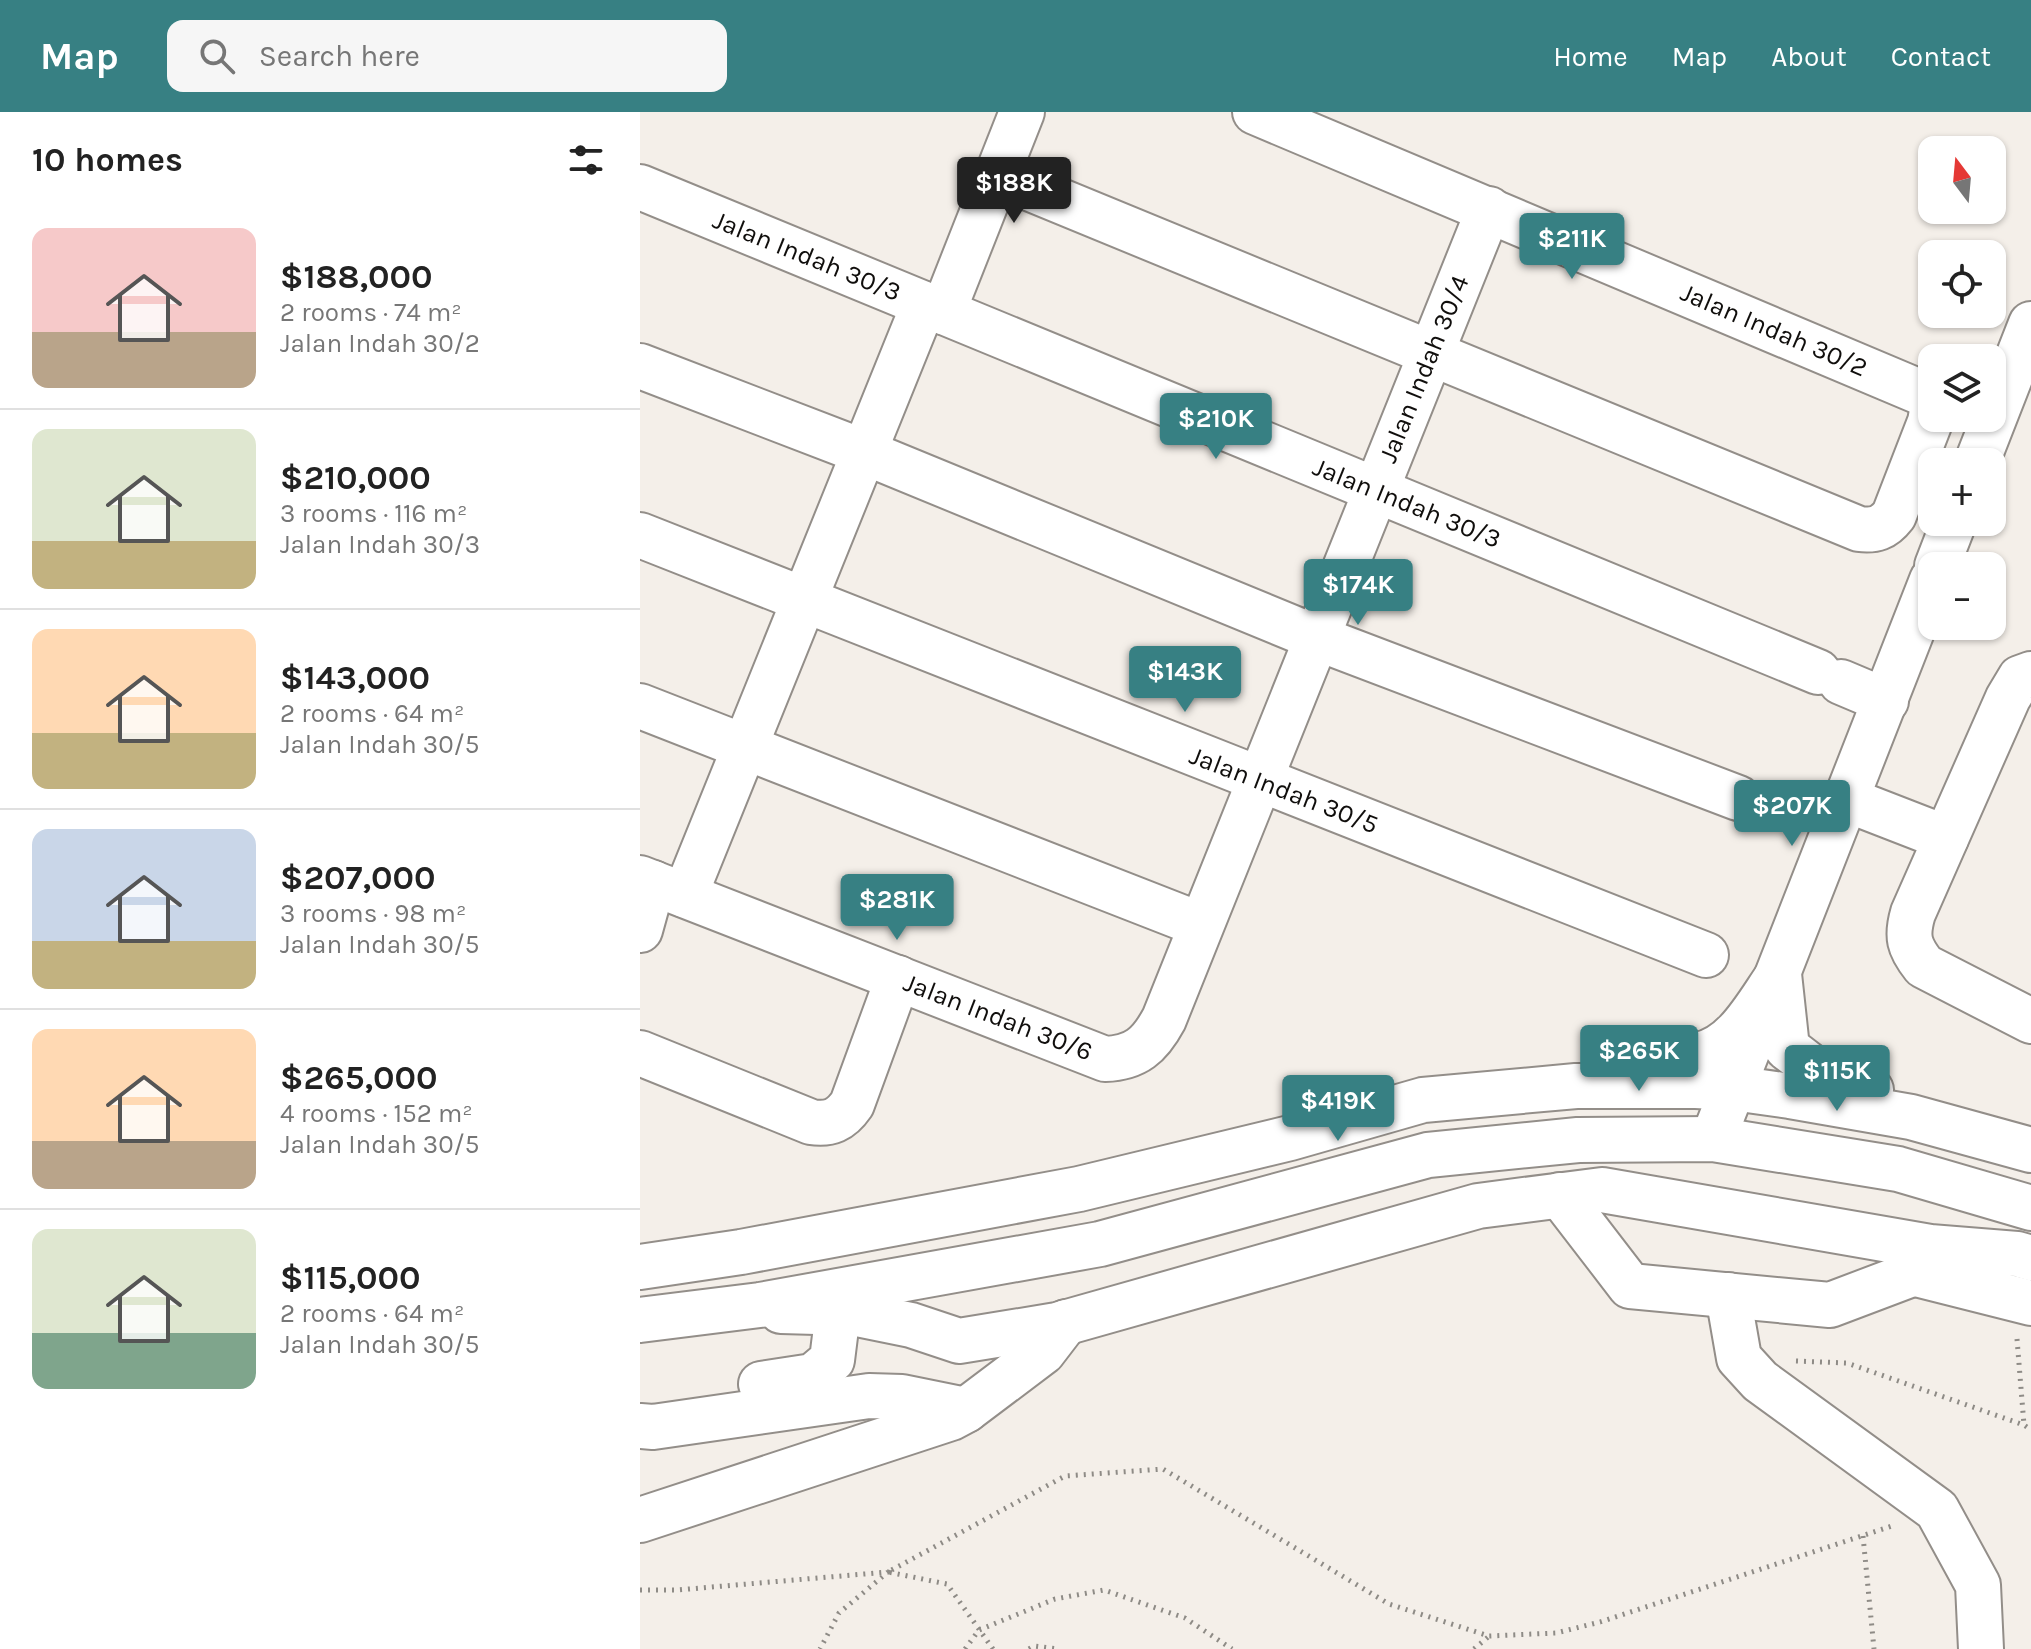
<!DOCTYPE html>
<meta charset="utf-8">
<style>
:root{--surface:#fff;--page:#f6f6f6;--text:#222;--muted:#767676;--line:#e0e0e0;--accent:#378083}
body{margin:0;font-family:Karla,sans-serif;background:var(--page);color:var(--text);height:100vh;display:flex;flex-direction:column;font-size:30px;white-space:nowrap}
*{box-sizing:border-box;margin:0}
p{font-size:26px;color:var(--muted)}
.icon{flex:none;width:44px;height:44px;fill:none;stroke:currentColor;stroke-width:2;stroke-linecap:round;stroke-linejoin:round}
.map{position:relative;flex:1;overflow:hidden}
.details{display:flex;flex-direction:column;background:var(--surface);width:640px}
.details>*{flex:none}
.needle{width:52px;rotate:344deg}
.controls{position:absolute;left:1278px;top:24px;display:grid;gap:16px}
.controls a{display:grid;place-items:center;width:88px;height:88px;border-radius:16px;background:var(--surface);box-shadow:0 2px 6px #0004;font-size:40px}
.price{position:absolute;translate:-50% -68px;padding:0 18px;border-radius:8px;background:var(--accent);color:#fff;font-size:26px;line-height:52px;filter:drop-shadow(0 2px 4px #0008)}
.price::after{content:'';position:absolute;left:50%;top:48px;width:24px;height:18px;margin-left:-12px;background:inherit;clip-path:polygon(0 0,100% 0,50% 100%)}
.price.on{background:#222;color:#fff}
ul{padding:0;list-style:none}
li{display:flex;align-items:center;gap:24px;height:200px;padding:0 32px}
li+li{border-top:2px solid var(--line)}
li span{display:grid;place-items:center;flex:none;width:224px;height:160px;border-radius:16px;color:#555}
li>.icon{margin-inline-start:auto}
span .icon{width:96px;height:96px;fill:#fffc;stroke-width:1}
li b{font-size:34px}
h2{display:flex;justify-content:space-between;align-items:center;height:96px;padding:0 32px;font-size:34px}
header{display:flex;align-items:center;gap:48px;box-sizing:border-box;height:112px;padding:0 40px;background:var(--accent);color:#fff}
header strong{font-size:38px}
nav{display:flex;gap:44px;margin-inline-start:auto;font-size:28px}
.search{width:560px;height:72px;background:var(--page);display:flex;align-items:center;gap:20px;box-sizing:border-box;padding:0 28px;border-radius:16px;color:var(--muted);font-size:30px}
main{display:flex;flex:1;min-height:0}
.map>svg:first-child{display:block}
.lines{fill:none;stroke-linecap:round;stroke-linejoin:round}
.minor-casing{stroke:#938e89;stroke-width:48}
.major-casing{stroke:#938e89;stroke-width:48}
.path{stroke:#8e8b86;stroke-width:5;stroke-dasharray:2 6;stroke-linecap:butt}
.minor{stroke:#fff;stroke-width:44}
.major{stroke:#fff;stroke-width:44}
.labels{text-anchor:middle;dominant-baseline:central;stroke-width:8;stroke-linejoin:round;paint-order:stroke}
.street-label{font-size:26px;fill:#100e0c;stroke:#fff}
</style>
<header>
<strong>Map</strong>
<div class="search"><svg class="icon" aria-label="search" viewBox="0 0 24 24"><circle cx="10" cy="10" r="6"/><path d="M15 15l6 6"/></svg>Search here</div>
<nav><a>Home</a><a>Map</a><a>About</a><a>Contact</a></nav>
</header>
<main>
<section class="details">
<h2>10 homes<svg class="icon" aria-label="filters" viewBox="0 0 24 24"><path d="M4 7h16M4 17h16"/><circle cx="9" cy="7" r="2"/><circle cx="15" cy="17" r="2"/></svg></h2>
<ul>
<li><span style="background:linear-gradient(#f6c9c9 65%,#b9a48a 0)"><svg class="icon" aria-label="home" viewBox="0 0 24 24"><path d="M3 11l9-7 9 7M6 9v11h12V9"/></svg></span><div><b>$188,000</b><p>2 rooms · 74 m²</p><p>Jalan Indah 30/2</p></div></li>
<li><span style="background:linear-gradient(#dfe7d0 70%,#c2b280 0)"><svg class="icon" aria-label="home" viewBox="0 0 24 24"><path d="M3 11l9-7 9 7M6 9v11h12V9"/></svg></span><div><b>$210,000</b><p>3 rooms · 116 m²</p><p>Jalan Indah 30/3</p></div></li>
<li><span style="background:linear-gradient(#ffd9b3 65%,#c2b280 0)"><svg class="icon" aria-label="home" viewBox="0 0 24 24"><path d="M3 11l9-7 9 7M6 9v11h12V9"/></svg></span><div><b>$143,000</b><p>2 rooms · 64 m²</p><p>Jalan Indah 30/5</p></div></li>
<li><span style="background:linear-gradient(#c9d6e8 70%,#c2b280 0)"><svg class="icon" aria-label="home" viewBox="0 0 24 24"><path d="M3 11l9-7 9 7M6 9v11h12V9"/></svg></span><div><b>$207,000</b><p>3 rooms · 98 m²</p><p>Jalan Indah 30/5</p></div></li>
<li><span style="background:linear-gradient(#ffd9b3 70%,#b9a48a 0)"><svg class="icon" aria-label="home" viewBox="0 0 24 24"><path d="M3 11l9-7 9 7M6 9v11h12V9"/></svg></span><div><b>$265,000</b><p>4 rooms · 152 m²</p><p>Jalan Indah 30/5</p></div></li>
<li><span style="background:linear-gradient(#dfe7d0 65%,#7fa58c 0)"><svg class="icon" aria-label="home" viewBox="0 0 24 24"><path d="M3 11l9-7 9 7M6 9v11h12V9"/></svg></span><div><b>$115,000</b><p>2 rooms · 64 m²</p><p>Jalan Indah 30/5</p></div></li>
</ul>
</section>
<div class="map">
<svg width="1391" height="1537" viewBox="0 0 1391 1537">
<rect width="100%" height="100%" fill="#f4efe9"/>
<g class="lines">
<defs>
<g id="minor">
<path d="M615,0l653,275 19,8 5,12"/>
<path d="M357,63l862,354c16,2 25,-1 35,-14l36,-93 2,-11"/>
<path d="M0,75l1178,485"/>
<path d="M303,200l79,-200"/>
<path d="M0,254l224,86 453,186 421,160"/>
<path d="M1337,350l54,-138"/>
<path d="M0,423l1066,420"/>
<path d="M1297,454l17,-44"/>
<path d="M1391,562l-11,4 -12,20 -95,215c-7,24 -4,34 11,53l107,55"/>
<path d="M1201,570l45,19"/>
<path d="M0,594l561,219"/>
<path d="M1208,688l98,38"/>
<path d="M0,766l465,181c31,-1 45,-14 59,-40l325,-810"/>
<path d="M45,783l239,-591"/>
<path d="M0,818l13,-47"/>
<path d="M0,941l171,69c19,3 30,-2 41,-18l46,-126"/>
<path d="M1073,1027l219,-559"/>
<path d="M920,1083l70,91 200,19 135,-51"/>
<path d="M1272,1161l119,30"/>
<path d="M1088,1183l11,63 21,23 177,129 41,75 3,64"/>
<path d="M141,1199l71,2 59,12 48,16 98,-16 421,-119 124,-16 328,57 87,7 14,4"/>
<path d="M121,1272l52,-8 19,-16 6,-48"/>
<path d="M0,1314l13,1 216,-31 33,1 64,13"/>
<path d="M0,1408l311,-102 15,-8 77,-58 23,-30"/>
</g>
<g id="major">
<path d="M1139,862l8,74 26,20 58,22"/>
<path d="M994,947c21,-1 43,-1 63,-4 39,-6 61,-52 82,-81"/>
<path d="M0,1155l101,-15 338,-63 211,-51 133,-38 153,-14h120l37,2 57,8 121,21 120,33"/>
<path d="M0,1208l120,-15 340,-61 328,-89 150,-15 135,-1 185,30 133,39"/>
</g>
</defs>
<use href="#minor" class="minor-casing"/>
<use href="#major" class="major-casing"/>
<g class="path">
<path d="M1377,1227l7,86"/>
<path d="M1156,1249l51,2 177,62 7,5"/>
<path d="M1223,1424l11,113"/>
<path d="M0,1478h37l211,-18 -49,41 -19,36"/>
<path d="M325,1537l14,-19 76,-31 49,-9 81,28 47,31"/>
<path d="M353,1537l-46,-65 -59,-12 177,-96 98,-7 226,135 100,32 67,-3 44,-11 295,-97"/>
<path d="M389,1537l5,-3 24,3"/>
<path d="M834,1537l14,-12"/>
</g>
<use href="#minor" class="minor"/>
<use href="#major" class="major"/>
</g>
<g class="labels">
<g class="street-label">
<text transform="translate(167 144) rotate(22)">Jalan Indah 30/3</text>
<text transform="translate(1134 218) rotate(23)">Jalan Indah 30/2</text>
<text transform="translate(784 257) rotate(-68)">Jalan Indah 30/4</text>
<text transform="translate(767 391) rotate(22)">Jalan Indah 30/3</text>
<text transform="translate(644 678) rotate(21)">Jalan Indah 30/5</text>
<text transform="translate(358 905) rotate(21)">Jalan Indah 30/6</text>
</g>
</g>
</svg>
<div class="controls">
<a><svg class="needle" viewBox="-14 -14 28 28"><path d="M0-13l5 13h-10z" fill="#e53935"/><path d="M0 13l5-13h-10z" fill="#767676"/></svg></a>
<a><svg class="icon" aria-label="locate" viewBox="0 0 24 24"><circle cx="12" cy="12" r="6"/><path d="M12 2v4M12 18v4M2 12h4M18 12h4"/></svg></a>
<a><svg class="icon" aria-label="layers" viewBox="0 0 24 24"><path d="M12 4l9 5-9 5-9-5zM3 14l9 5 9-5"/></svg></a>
<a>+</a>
<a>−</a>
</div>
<b class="price on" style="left:374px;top:113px">$188K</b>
<b class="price" style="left:932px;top:169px">$211K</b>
<b class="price" style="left:576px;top:349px">$210K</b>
<b class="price" style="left:718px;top:515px">$174K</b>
<b class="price" style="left:545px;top:602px">$143K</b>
<b class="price" style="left:1152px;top:736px">$207K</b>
<b class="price" style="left:257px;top:830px">$281K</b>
<b class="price" style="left:999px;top:981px">$265K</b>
<b class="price" style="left:1197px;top:1001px">$115K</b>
<b class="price" style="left:698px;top:1031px">$419K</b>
</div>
</main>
